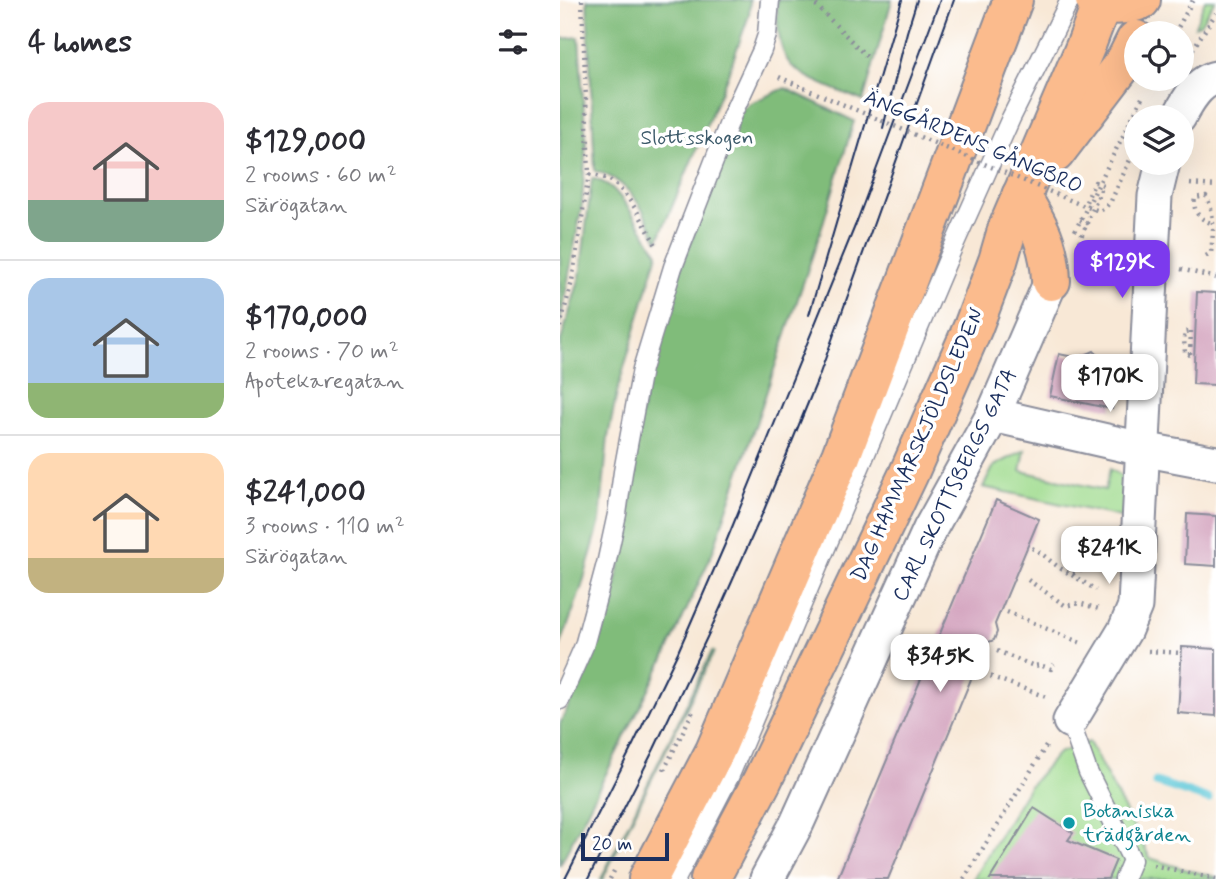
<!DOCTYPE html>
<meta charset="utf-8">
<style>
:root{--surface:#fff;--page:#f2f2f3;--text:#2b2b33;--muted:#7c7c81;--line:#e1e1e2;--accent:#7c3aed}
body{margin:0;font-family:Mynerve,sans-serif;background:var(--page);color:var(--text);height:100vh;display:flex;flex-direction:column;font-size:26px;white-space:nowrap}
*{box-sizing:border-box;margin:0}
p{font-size:23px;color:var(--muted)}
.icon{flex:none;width:38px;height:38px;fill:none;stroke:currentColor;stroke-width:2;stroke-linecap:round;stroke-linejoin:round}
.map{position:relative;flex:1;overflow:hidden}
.side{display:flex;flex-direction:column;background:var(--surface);width:560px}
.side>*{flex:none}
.tools{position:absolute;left:564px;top:21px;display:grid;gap:14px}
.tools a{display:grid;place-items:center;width:70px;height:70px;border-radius:50%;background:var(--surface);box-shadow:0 7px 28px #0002;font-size:35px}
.scale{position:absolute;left:21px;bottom:18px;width:88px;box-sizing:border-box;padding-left:7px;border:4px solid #1b2f5e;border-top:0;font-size:19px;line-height:24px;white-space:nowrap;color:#1b2f5e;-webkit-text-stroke:5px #fff;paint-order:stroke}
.price{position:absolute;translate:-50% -60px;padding:0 16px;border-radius:14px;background:#fff;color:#222;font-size:23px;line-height:46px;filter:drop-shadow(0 2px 4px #0008)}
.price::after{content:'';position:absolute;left:50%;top:42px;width:21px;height:16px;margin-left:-10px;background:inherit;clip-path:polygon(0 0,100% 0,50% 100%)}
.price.selected{background:var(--accent);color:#fff}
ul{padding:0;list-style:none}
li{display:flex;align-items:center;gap:21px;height:175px;padding:0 28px}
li+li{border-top:2px solid var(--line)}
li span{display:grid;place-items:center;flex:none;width:196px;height:140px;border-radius:21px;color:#555}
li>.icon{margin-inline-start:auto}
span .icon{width:84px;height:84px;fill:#fffc;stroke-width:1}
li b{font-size:30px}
h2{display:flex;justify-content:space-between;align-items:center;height:84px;padding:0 28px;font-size:30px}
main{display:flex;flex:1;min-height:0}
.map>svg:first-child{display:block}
.green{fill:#a1dc90;stroke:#5e8677;stroke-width:2}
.forest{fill:#80bc7a;stroke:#4e766c;stroke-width:2}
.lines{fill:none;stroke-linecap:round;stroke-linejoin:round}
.stream{stroke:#5ec8d8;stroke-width:9}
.building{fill:#d5a7c1}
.service-casing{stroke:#8a8c9a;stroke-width:21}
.minor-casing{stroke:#8a8c9a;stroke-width:37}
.primary-casing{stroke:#8a8c9a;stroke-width:42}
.path{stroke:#8a8c9a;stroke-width:4.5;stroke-dasharray:2 5;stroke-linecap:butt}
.service{stroke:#fff;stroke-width:18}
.minor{stroke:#fff;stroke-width:33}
.primary{stroke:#fbbb8d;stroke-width:38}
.tram{stroke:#1b2f5e;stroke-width:2}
.path-bridge{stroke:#8a8c9a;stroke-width:4.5;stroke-dasharray:2 5;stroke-linecap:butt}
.culture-dot{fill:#0f9aa8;stroke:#fff;stroke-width:2.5}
.labels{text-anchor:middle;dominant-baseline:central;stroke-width:7;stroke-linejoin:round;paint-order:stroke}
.park-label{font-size:21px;fill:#3c5a6a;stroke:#fff}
.street-label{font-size:21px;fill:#1b2f5e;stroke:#fff}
.culture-label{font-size:21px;fill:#0d838f;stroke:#fff;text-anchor:start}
</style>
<main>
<section class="side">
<h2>4 homes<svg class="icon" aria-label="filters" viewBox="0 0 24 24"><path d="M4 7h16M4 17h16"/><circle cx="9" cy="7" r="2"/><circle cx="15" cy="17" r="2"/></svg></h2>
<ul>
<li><span style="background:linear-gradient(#f6c9c9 70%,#7fa58c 0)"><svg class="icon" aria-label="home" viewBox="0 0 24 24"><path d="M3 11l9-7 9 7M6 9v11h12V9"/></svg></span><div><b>$129,000</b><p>2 rooms · 60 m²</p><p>Särögatan</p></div></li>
<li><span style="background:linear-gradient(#a9c7e8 75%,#8fb573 0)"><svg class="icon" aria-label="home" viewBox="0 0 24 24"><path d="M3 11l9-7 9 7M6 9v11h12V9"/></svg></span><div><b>$170,000</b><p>2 rooms · 70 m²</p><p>Apotekaregatan</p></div></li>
<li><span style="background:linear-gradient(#ffd9b3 75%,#c2b280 0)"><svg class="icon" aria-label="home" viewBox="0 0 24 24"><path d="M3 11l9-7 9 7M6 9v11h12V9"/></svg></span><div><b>$241,000</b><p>3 rooms · 110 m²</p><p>Särögatan</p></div></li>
</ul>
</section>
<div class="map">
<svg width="656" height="879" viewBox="0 0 656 879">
<rect width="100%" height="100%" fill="#fff"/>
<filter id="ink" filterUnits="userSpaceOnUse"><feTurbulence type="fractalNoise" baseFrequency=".0143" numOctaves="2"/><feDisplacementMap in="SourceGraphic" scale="14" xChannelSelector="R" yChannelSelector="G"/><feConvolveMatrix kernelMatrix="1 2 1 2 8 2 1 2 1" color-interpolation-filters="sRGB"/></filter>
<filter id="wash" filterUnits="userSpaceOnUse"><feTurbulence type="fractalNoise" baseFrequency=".00686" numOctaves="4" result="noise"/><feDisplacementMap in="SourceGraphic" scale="28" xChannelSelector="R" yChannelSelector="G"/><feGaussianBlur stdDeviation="1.57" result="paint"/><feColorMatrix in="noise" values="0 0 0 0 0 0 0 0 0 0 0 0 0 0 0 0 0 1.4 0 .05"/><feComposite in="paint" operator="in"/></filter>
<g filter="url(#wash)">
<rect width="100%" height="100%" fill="#f8e8d6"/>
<g class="green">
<path d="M645,0h10l-15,24 -5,2z"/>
<path d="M465,450l-4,21 84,19 5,-21 15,9v40l-142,-31 11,-21z"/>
<path d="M152,651l2,1 -108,220 -3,7h-2l65,-132z"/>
<path d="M529,742l61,116 34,11 32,8v2h-243l55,-91 30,-35z"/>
</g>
<g class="forest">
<path d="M27,0h163l-1,15 -22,62 -69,163c-6,-9 -10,-21 -16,-31 -11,-18 -26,-33 -47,-38z"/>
<path d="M217,0h115l-29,101c-18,-8 -62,-23 -73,-37 -13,-16 -13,-45 -13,-64z"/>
<path d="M19,37l7,106 -4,62 -22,118v-284z"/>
<path d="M225,88l69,33 -33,109 -109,324 -46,101 -106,210v-141l39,-84 17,-54 14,-83 8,-74 9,-44 29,-104 65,-171 9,-7z"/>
<path d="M32,178c7,2 14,5 20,10 17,16 32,46 46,65l-40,135 -10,49 -8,84 -18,65 -22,61v-303l20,-68z"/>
</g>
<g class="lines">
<path class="stream" d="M596,782l52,17"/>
</g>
<g id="blocks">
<g class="building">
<path d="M637,292l19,1v92l-23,-1z"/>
<path d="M534,351l11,13 16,3 -9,42 -62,-13 9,-42 19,4z"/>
<path d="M436,500l43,19 -44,105 2,8 -3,8 -8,3 -98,236h-51z"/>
<path d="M627,514l29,2v50l-31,-2z"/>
<path d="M622,647l34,2v67l-38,-3z"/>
<path d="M474,808l39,25 -5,7 48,20 -8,19h-118z"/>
</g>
</g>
</g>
<g filter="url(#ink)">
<use href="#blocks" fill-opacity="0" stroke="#8a8c9a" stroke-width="2"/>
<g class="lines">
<defs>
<g id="service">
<path d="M0,700l24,-54 23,-86 10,-46 6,-42 19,-103 31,-102 59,-152 30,-65 5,-15 3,-35"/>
<path d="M510,721l18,51 44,88 -8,19"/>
<path d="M116,879l54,-104 221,-523 60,-134 59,-118"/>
</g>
<g id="minor">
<path d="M619,117c8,-15 19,-36 37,-39"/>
<path d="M433,415l149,34 74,14"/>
<path d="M510,721l55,-91 10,-24 20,-410 8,-33"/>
<path d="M207,879l30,-56 133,-294 63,-114 58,-134"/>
</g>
<g id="primary">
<path d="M535,0c16,7 30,6 46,0"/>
<path d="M495,153l71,-93 10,-20"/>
<path d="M461,196c18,30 29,49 30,85"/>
<path d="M88,879l67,-128 126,-295 172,-456"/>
<path d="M150,879l52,-98 146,-306 65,-148 25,-66 9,-31 79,-185 17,-45"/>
</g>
</defs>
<use href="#service" class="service-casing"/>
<use href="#minor" class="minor-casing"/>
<use href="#primary" class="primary-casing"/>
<g class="path">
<path d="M22,0l7,174c7,2 16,3 22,7 19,13 35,46 46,66"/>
<path d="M251,0l57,58"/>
<path d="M615,33l18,-33"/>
<path d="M629,55l27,-42"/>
<path d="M219,77l25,11"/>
<path d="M630,184l26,2"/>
<path d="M520,220l7,3 16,-38 -8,-3 -11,24"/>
<path d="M515,231l67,-133"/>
<path d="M519,242l8,-19"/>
<path d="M646,256l5,-3c2,-20 5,-39 -5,-57l-11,2c-3,15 6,22 19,26"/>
<path d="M621,269l35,9"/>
<path d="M0,327l12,-46 17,-107"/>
<path d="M630,354l1,-23"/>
<path d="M630,355l-5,-2 -1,-14 1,-7 6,-1"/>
<path d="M472,548c14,7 24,20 39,26 14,-4 26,-12 34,-23"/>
<path d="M512,575l24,15"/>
<path d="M468,580l38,26 13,-3 23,7"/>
<path d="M447,612l76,32"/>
<path d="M437,651l37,15 6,-1 11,4 3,-5"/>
<path d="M588,651l34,2"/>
<path d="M424,674l65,24"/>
<path d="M104,770l30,-61"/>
<path d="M593,865l63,14"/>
<path d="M50,879l5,-10"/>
<path d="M404,879l84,-136"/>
</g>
<use href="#service" class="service"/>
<use href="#minor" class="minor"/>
<use href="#primary" class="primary"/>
<g class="tram">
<path d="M323,128l24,-96 10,-32"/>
<path d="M249,315l93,-315"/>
<path d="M5,879l65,-128 48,-99 48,-110 131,-321 83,-221"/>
<path d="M28,879l66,-130 56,-118 54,-121 55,-134 135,-376"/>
</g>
<path class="path-bridge" d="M244,88l280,118 16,5 6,-4 5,-6 25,-54"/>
</g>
</g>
<circle class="culture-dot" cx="509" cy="823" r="7"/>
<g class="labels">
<g class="park-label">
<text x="137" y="138">Slottsskogen</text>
</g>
<g class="street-label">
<text transform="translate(413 142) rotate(23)">ÄNGGÅRDENS GÅNGBRO</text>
<text transform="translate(358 445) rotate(-66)">DAG HAMMARSKJÖLDSLEDEN</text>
<text transform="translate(395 485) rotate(-64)">CARL SKOTTSBERGS GATA</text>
</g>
<g class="culture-label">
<text x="523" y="811">Botaniska<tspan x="523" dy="24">trädgården</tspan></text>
</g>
</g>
</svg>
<div class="tools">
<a><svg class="icon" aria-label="locate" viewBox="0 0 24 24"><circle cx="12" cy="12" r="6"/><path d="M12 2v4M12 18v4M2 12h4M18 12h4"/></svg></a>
<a><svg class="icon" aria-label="layers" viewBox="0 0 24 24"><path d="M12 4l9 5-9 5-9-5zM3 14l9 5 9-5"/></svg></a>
</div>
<div class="scale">20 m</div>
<b class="price selected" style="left:562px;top:300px">$129K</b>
<b class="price" style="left:550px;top:414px">$170K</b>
<b class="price" style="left:549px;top:586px">$241K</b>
<b class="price" style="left:380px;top:694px">$345K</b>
</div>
</main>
